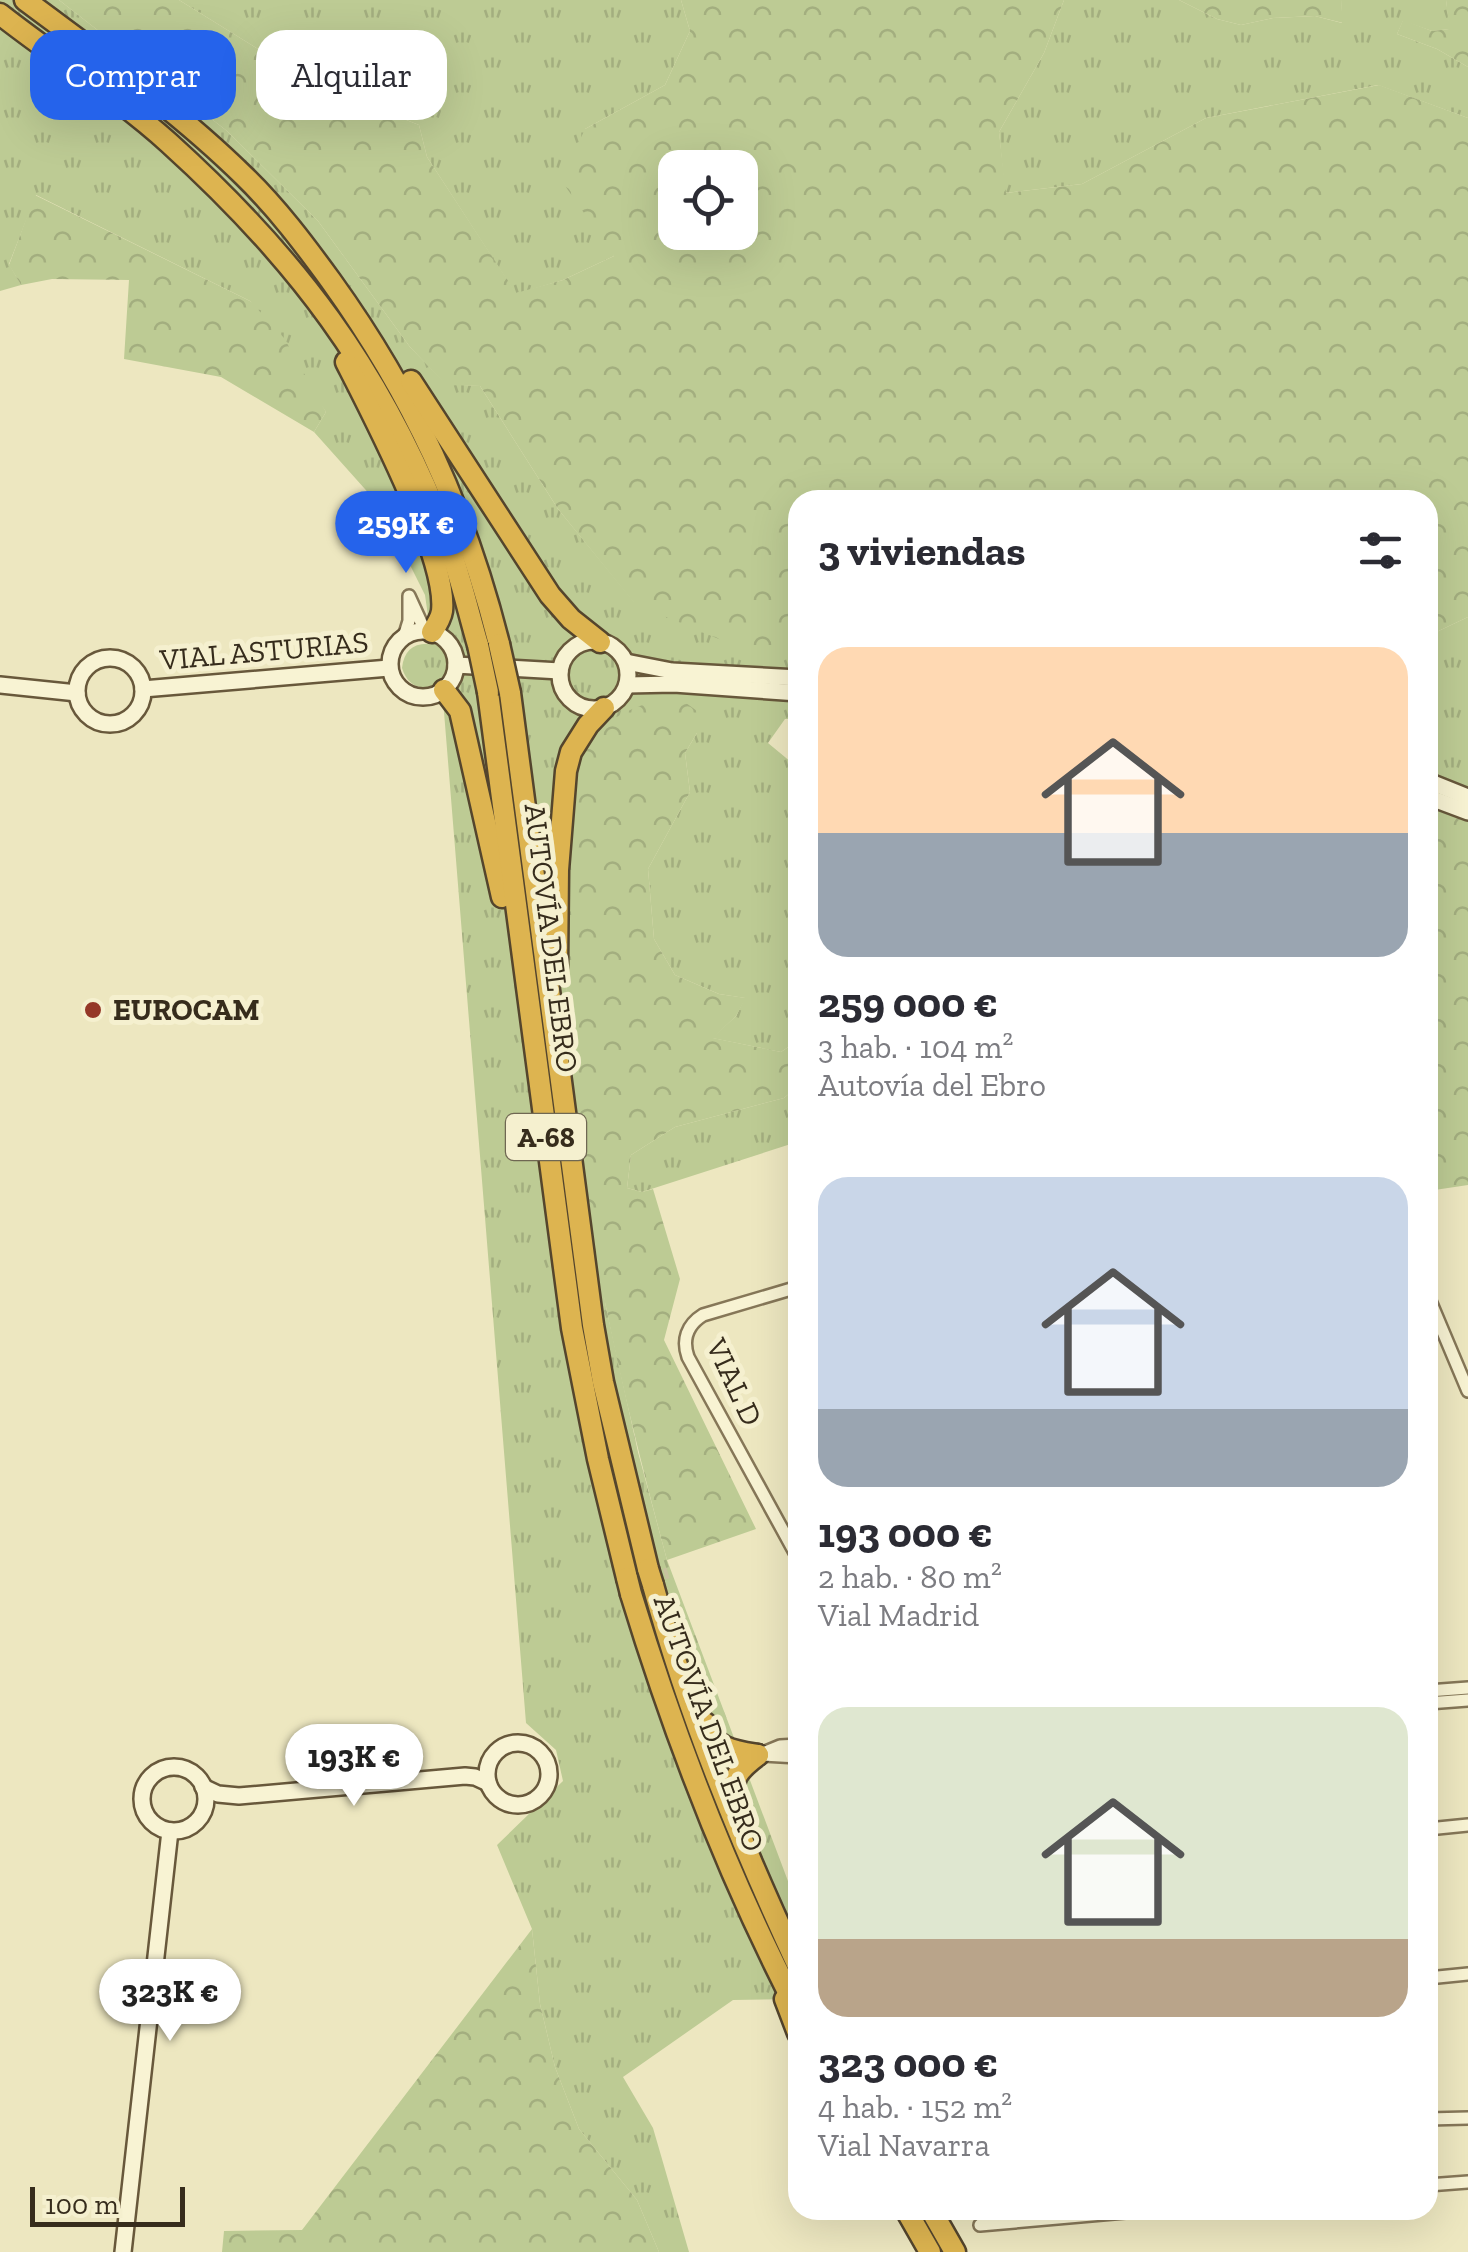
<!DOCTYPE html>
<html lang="es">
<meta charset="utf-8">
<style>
:root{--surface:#fff;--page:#f2f2f3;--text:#2b2b33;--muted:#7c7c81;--accent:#2563eb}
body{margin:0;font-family:"Zilla Slab",serif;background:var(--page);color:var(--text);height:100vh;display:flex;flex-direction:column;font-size:38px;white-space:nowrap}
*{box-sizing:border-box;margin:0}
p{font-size:32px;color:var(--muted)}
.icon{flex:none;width:55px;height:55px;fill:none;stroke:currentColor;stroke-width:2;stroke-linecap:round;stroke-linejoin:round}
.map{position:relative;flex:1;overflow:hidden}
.drawer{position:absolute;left:788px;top:490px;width:650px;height:1730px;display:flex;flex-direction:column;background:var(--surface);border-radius:30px;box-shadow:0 10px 40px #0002}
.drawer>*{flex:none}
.hud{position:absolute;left:30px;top:30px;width:608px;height:90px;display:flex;gap:20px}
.controls{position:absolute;left:658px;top:150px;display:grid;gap:20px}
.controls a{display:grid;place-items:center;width:100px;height:100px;border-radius:20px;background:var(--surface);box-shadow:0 10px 40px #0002;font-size:50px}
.scale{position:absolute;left:30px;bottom:25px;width:155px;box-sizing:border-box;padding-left:10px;border:5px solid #362c1c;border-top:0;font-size:28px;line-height:35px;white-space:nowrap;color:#362c1c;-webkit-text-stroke:8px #f5f0cf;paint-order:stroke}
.price{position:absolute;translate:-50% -85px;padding:0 22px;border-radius:35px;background:#fff;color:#222;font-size:32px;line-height:65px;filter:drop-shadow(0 2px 5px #0008)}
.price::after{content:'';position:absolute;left:50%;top:60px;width:30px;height:22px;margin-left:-15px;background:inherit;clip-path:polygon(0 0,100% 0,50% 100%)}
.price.selected{background:var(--accent);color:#fff}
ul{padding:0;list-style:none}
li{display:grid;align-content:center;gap:20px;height:530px;padding:0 30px}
li span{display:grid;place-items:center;height:310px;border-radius:30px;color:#555}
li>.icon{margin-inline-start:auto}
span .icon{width:180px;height:180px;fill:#fffc;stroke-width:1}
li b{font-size:42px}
h2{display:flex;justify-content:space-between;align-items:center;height:120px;padding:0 30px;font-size:42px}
.tag{padding:0 35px;border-radius:30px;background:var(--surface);box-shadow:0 10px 40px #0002;font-size:35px;line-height:90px}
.tag.selected{background:var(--accent);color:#fff}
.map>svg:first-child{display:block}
.grass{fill:url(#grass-tufts)}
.forest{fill:url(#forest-crowns);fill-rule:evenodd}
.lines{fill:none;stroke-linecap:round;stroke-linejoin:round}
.street-tunnel{stroke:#c8c29f;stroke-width:11;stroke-dasharray:11 5.5;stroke-linecap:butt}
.street-casing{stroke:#867758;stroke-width:16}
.secondary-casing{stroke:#68583b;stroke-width:20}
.highway-casing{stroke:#54452d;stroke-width:25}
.street{stroke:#f8f3d3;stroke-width:11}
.secondary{stroke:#f8f3d3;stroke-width:15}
.highway{stroke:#ddb450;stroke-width:20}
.highway-bridge-casing{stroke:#54452d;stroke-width:25;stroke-linecap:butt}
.highway-bridge{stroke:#ddb450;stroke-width:20}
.poi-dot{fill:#953828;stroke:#f5f0cf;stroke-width:4}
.labels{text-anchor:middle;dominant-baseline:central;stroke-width:10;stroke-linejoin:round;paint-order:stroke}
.shield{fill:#f5f0cf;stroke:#6f6752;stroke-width:2.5}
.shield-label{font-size:28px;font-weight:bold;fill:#362c1c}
.street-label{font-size:30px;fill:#362c1c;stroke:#f5f0cf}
.poi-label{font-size:30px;font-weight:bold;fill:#362c1c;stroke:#f5f0cf;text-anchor:start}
</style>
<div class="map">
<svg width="1468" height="2252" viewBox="0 0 1468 2252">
<defs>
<pattern id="grass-tufts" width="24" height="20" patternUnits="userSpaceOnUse" patternTransform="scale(2.5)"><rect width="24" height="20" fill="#bdcb94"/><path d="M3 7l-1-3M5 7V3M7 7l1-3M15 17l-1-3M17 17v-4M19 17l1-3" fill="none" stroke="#a3ae7f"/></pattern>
<pattern id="forest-crowns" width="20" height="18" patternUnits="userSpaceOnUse" patternTransform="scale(2.5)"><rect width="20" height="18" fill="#bdcb94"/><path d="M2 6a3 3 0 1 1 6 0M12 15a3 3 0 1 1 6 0" fill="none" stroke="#a3ae7f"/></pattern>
</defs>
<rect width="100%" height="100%" fill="#ede7c0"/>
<g class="grass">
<path d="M0,0h59l168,131 91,90 92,126 36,37 34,2 78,123 77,94 115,48 47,1v67h-12l-17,24 29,24v274l-16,11 -69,-14 24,-22 9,-18 -26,-4 -44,-19 -21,-36 -6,-70 42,-77 -5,-39 12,-20v-22l-132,264 13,152 28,180 32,145 29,108 130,345v94l-64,1 -110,77 30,51 36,124h-30l-22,-52 -58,-71 -24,-62 -15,-63 -8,-75 -35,-84 66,-64 -7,-31 -30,-27 -82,-1011 -5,-28c-18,7 -31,3 -37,-16 2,-18 12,-26 30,-24l-7,-49 -44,-88 -67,-75 12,-20 -76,-111 -214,-106 -27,69 12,21 -21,6z"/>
<path d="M179,0h502l9,31 -25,54 -80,44 29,127 -51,24 -47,14 -89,-137 -8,-32 -106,-42z"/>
<path d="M1064,0h115l38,19 24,6 32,-7 42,-2 27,7 -1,-23h105l4,29 -18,2 -29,-10 -6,13 40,15 31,18v51l-90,-33 -172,33 -124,66 -77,9 -6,-61 45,-79z"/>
<path d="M1468,617v175l-40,-15v-141z"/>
<path d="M797,1087v55l-155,50 -15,-4 4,-33 44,-28 109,-29z"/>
</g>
<g class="forest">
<path d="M59,0h120l134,83 106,42 8,32 89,136 47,-13 51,-24 -53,-76 24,-51 80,-44 25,-54 -9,-31h383l-20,53 -45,79 7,61 76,-9 124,-66 173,-33 89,33v499l-40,19v-136h-630l-1,152h-47l-115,-48 -77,-95 -78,-123 -34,-1 -36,-38 -92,-126 -91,-90zM675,168h65v64h-65z"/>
<path d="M1179,0h162l2,23 -28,-7 -42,2 -32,7 -24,-6z"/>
<path d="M1446,0h22v67l-31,-18 -40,-15 6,-14 29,11 17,-2z"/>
<path d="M35,195l215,106 34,37 42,74 -12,20 -93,-55 -97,-18 5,-79 -77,-1 -31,6 -12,-20z"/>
<path d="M675,695l22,16v22l-12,20 5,39 -42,77 6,70 21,36 44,19 27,4 -10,18 -23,22 68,14 16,-11v46l-13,11 -109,29 -44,28 -4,33 15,4 11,-3 27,90 -16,61 92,189 -89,31c-63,-233 -120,-489 -96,-732 2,-26 1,-66 18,-88 22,-26 55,-37 86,-45z"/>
<path d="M1428,777l40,15v393l-40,6z"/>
<path d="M532,1929l8,75 15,63 24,62 58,71 22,52h-437l2,-21 78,-1z"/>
</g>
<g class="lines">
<path class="street-tunnel" d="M617,1588l51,-15"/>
<defs>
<g id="street">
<path d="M404,637l5,-16v-25l16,35"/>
<path d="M798,1287l-95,28c-16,10 -21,25 -15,42l110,201"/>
<path d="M1428,1296l40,95"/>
<path d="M1428,1691l40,-3"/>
<path d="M1428,1703l40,-3"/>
<path d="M758,1755l22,-9 18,-1"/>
<path d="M763,1755l35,2"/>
<path d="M1428,1829l40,-4"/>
<path d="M1428,1978l40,-4"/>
<path d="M1428,2119l40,-1"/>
<path d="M1428,2185l40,-3"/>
<path d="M980,2225l168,-15"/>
</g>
<g id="secondary">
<circle cx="423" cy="664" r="33"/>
<circle cx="594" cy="675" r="34"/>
<circle cx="110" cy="691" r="33"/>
<path d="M626,662l46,9 126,7"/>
<path d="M456,665l104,6"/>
<path d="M0,685l77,8"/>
<path d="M627,685l47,-1 124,9"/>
<path d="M143,689l246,-21"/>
<path d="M1428,781l40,16"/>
<path d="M1428,797l40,15"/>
<circle cx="518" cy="1774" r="31"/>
<circle cx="174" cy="1799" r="32"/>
<path d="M203,1787l15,7 21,2 226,-20 10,1 13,6"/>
<path d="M123,2252l47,-421"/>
</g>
<g id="highway">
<path d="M25,0c75,56 152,110 219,176 33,32 60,68 87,105 82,114 134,228 168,363"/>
<path d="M0,14c56,44 117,82 169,129 127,115 211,226 274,386 15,37 24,78 35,116"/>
<path d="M346,362c26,51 102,196 96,249 -1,7 -6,15 -10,21"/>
<path d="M411,381l139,214 21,24 29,23"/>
<path d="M444,690l16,21 42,186"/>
<path d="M488,692l84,636 26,131 29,119"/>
<path d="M510,693l83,632 10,57 45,187"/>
<path d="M557,968l1,-98 8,-99 5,-19 17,-27 16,-17"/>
<path d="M653,1585c36,132 87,256 145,381"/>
<path d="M631,1594c44,144 97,283 167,417"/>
<path d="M705,1723c10,26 28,28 53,32"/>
<path d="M737,1806c-9,-26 1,-36 21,-51"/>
<path d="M785,1999l13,34"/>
<path d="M906,2210l24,42"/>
<path d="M931,2210l24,42"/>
</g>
</defs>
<use href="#street" class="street-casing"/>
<use href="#secondary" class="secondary-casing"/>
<use href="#highway" class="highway-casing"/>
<use href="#street" class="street"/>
<use href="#secondary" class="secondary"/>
<use href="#highway" class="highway"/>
<defs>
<g id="highway-bridge">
<path d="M499,644l11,49"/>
<path d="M478,645l10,47"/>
<path d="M648,1569l5,16"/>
<path d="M627,1578l4,16"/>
</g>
</defs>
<use href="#highway-bridge" class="highway-bridge-casing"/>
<use href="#highway-bridge" class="highway-bridge"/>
</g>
<circle class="poi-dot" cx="93" cy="1010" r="10"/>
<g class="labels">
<rect class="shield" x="506" y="1114" width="80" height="46" rx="8"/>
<g class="shield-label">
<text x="546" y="1137">A-68</text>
</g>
<g class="street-label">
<text transform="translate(264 651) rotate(-5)">VIAL ASTURIAS</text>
<text transform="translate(551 938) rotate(83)">AUTOVÍA DEL EBRO</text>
<text transform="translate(734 1382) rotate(65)">VIAL D</text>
<text transform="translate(709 1723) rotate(70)">AUTOVÍA DEL EBRO</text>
</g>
<g class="poi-label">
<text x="113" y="1010">EUROCAM</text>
</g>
</g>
</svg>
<div class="controls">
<a><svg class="icon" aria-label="locate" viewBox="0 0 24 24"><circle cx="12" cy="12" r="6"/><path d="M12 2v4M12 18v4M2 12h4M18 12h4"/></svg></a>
</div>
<div class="scale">100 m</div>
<b class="price selected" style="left:406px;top:576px">259K €</b>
<b class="price" style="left:354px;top:1809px">193K €</b>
<b class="price" style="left:170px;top:2044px">323K €</b>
<div class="hud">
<a class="tag selected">Comprar</a>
<a class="tag">Alquilar</a>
</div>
<section class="drawer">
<h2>3 viviendas<svg class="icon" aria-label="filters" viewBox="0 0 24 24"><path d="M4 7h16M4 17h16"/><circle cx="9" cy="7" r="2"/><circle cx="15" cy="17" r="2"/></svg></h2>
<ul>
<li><span style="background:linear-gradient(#ffd9b3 60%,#9aa5b1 0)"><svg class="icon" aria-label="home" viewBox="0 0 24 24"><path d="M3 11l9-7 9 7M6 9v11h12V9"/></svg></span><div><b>259 000 €</b><p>3 hab. · 104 m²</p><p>Autovía del Ebro</p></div></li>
<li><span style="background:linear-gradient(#c9d6e8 75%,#9aa5b1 0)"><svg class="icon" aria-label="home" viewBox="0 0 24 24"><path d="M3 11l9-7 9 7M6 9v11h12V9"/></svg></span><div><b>193 000 €</b><p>2 hab. · 80 m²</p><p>Vial Madrid</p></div></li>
<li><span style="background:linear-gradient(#dfe7d0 75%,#b9a48a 0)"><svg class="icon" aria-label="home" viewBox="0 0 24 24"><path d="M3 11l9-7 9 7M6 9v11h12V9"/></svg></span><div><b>323 000 €</b><p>4 hab. · 152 m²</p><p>Vial Navarra</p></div></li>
</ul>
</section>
</div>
